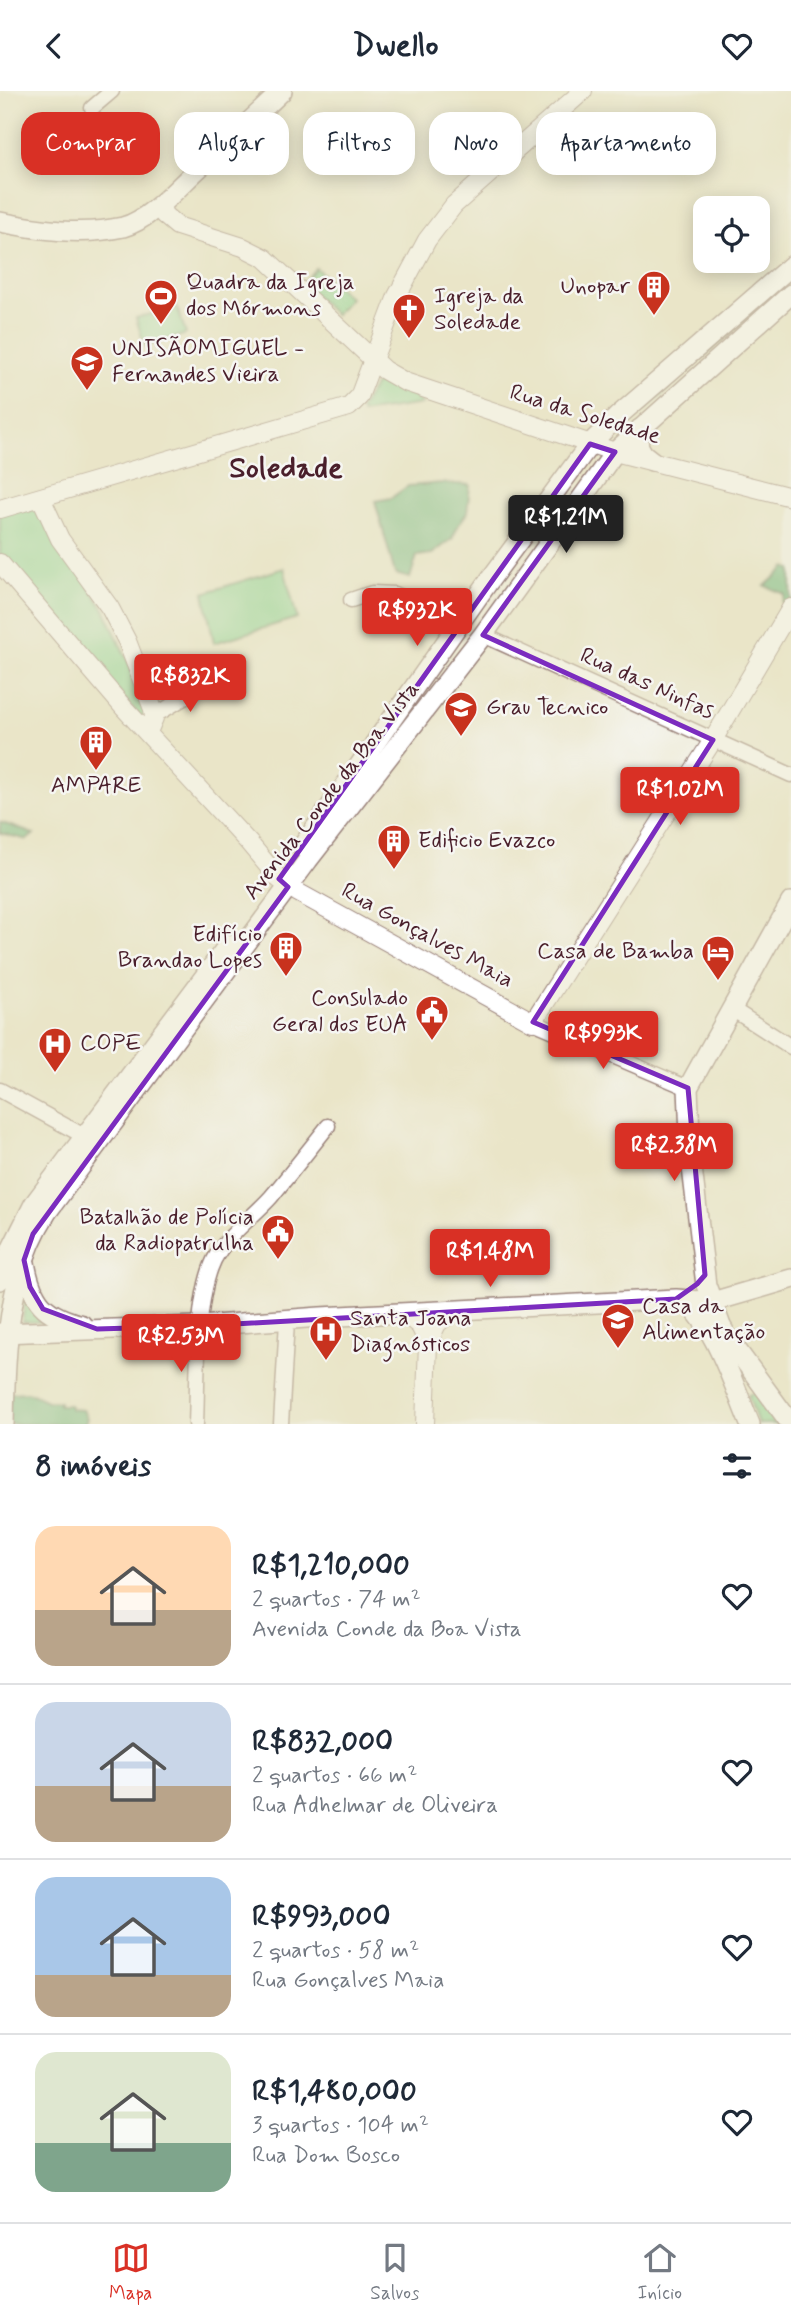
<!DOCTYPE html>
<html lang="pt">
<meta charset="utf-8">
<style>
:root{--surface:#fff;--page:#f6f6f7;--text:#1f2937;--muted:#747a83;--line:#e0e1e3;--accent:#d93025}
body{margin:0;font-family:Mynerve,sans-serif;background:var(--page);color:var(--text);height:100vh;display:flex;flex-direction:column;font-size:26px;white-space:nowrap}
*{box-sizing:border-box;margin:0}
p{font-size:23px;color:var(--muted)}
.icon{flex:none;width:38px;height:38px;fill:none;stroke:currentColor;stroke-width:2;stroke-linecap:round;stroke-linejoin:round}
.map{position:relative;height:1333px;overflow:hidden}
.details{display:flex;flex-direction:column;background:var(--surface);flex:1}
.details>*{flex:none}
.hud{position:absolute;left:21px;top:21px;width:749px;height:63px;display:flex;gap:14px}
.tools{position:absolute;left:693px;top:105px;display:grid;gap:14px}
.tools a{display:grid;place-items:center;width:77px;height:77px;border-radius:14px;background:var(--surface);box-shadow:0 4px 18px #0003;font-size:35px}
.price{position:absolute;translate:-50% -60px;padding:0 16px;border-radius:7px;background:var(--accent);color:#fff;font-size:23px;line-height:46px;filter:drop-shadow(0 2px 4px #0008)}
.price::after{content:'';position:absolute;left:50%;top:42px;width:21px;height:16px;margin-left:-10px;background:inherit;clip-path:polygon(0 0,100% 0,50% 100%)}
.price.selected{background:#222;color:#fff}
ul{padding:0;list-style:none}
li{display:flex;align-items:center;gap:21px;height:175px;padding:0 35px}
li+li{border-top:2px solid var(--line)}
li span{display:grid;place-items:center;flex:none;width:196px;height:140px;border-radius:21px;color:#555}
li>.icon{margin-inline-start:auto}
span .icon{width:84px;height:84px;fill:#fffc;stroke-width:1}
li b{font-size:30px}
h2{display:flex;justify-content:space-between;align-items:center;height:84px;padding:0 35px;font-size:30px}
.tag{padding:0 24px;border-radius:21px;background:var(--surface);box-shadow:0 4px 18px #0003;font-size:24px;line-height:63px}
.tag.selected{background:var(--accent);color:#fff}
header{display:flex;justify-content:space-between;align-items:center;height:91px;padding:0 35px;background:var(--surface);font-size:32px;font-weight:800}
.dock{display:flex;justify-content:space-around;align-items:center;height:98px;border-top:2px solid var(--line);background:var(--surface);font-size:19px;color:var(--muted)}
.dock a{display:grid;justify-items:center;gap:4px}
.dock .selected{color:var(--accent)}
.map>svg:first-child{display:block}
.green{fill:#86d391;stroke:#68795e;stroke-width:2}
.forest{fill:#6cb57b;stroke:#5b6a53;stroke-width:2}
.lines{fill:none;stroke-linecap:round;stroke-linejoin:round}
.minor-casing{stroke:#9a827a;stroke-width:17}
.tertiary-casing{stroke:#9a827a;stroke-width:20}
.secondary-casing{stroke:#9a827a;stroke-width:22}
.minor{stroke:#fff;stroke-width:14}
.tertiary{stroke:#fff;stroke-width:18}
.secondary{stroke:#fff;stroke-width:19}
.marked{fill:none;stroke:#7b2cbf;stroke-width:5;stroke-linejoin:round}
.labels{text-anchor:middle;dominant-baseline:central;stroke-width:5;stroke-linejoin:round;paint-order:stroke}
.poi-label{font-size:23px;fill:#4a1f2b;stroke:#f6f6f2;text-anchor:start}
.street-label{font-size:23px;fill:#4a1f2b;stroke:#f6f6f2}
.district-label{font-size:30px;font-weight:bold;fill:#4a1f2b;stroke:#f6f6f2}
</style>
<header><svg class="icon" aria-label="back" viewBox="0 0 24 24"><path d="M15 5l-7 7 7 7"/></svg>Dwello<svg class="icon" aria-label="heart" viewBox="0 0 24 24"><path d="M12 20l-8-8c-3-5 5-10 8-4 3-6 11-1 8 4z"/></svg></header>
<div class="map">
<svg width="791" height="1333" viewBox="0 0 791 1333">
<rect width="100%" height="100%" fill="#f6f6f2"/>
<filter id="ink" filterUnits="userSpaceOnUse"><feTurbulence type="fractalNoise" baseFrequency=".0143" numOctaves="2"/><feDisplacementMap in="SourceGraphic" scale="14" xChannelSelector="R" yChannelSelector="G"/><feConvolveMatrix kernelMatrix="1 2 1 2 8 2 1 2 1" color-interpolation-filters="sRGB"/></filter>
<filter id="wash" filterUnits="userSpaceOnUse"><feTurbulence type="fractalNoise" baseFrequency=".00686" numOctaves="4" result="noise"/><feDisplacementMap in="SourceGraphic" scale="28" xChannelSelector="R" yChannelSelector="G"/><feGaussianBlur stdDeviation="1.57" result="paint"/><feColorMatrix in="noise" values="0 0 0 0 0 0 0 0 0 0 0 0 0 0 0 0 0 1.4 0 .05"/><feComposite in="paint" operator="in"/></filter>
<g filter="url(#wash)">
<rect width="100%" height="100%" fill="#eae5c8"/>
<g class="green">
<path d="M316,177l34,30 -15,17 -33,-32z"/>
<path d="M791,183v5l-155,139 -2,-3z"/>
<path d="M177,216l9,27 -41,13 -9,-29z"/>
<path d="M379,287l36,16 7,10 -60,9 -2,-4z"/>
<path d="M34,411l70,107 46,100 -3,15 -147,-167v-45z"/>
<path d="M284,477l13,50 -83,25 -10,-50z"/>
<path d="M26,1203l21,28h-25z"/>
<path d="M753,1302l3,1 23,30h-21l-10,-29z"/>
</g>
<g class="forest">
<path d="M442,392l28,2 -3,28 -8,11 -7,15 -20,15 -15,2 -7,22 -15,-4 -20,-73 16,-3 17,-12z"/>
<path d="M786,476l5,2v32l-4,6 -5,-5 3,-8 -20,-8z"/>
<path d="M0,731l34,12 -7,6 -27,-7z"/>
<path d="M28,1301l19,9 12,1v3h11v4l13,1 4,8 -2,6h-76l1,-31z"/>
</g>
</g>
<g filter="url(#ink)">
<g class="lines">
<defs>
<g id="minor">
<path d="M92,17l20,-17"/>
<path d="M351,509l21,-7 23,1 65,28"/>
<path d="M483,544l308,140"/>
<path d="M154,625l53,-32"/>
<path d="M732,918l59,38"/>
<path d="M533,931l155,66"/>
<path d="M0,999l84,46"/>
<path d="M196,1333c2,-45 -1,-124 18,-164 13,-25 38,-42 57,-63 19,-23 38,-47 57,-71"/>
<path d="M281,1333l6,-103"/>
</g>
<g id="tertiary">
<path d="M160,113l4,11 13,11 66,21 22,11 119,112 21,12 210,70 176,45"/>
<path d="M41,407l19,41 50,69 17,33 26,68 1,9 -6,14"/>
<path d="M0,418l349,-102 10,-10 38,-101 30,-56 27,-35 129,-114"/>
<path d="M0,472l124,145 125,135 30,36 18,13 236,130 180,-282 78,-132"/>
<path d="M404,1222l16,13 8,17"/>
<path d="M425,1333l3,-81 9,-19 15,-13"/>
</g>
<g id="secondary">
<path d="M0,131c40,8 82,14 123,5 27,-7 56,-41 76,-59 28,-26 56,-51 83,-77"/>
<path d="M640,338l-2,16 5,9 9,7"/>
<path d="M302,756l187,-266 101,-137 28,-28 173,-150"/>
<path d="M25,1172c7,39 19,52 57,62"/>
<path d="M0,1189l12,-32 22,-44 195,-260"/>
<path d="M680,1209c30,10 57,94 70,124"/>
<path d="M0,1242l200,-7 120,-9 356,-18 36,3 79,-23"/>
<path d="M4,1333c1,-71 3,-151 43,-212l261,-352 175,-225 132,-183 176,-158"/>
<path d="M791,1333l-63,-86 -7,-12 -15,-41 -15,-126 -3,-71 103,-186"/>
</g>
</defs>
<use href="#minor" class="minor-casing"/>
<use href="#tertiary" class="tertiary-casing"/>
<use href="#secondary" class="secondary-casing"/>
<use href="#minor" class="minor"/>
<use href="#tertiary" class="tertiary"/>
<use href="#secondary" class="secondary"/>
</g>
</g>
<path d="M0 0H791V1333H0ZM590,353l25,8 -132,183 230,105 -180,282 155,66 17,187 -8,9 -21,15 -476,27 -103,3 -54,-20 -13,-22 -6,-27 9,-26 255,-347 -9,-8z" fill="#eae5c8" fill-opacity=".55" fill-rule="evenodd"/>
<path class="marked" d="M590,353l25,8 -132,183 230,105 -180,282 155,66 17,187 -8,9 -21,15 -476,27 -103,3 -54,-20 -13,-22 -6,-27 9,-26 255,-347 -9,-8z"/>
<defs>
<symbol id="building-pin" viewBox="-11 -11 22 30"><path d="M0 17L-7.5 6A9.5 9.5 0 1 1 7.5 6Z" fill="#c8321e" stroke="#f6f6f2"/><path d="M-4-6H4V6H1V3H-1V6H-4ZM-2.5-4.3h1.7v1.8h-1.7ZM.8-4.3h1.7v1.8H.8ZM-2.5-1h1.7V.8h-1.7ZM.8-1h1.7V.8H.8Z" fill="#fff"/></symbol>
<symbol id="stadium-pin" viewBox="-11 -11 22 30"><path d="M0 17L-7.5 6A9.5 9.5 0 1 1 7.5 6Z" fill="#c8321e" stroke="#f6f6f2"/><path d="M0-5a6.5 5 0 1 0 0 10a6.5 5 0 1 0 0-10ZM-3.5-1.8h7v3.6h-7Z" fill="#fff"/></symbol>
<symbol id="church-pin" viewBox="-11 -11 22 30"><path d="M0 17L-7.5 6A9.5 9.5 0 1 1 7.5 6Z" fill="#c8321e" stroke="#f6f6f2"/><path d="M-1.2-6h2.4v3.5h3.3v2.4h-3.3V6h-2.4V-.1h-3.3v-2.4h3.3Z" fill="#fff"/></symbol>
<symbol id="university-pin" viewBox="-11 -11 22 30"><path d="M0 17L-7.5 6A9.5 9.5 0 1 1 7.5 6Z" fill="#c8321e" stroke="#f6f6f2"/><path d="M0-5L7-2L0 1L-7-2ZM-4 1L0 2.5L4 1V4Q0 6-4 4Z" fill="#fff"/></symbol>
<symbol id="hotel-pin" viewBox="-11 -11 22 30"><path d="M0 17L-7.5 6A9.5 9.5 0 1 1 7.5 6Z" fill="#c8321e" stroke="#f6f6f2"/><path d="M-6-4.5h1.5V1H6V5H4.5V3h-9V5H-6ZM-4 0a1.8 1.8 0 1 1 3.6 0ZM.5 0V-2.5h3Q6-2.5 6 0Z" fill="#fff"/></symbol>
<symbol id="civic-pin" viewBox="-11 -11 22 30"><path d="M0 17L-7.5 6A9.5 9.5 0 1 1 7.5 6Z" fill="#c8321e" stroke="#f6f6f2"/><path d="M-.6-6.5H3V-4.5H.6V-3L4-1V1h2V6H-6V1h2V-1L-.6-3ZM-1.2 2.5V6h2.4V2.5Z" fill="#fff"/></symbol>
<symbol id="hospital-pin" viewBox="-11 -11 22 30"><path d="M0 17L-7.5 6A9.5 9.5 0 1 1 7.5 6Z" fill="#c8321e" stroke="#f6f6f2"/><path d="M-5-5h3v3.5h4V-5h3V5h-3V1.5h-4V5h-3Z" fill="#fff"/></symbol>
<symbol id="school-pin" viewBox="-11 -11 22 30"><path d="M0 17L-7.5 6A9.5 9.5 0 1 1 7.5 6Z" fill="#c8321e" stroke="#f6f6f2"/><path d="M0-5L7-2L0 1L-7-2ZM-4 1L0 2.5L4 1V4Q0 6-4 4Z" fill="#fff"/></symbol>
</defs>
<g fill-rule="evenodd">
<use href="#building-pin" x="635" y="177" width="38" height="52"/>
<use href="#stadium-pin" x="142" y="186" width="38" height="52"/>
<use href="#church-pin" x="390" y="200" width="38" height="52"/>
<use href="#university-pin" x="68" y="252" width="38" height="52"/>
<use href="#university-pin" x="442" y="598" width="38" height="52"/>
<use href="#building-pin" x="77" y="632" width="38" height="52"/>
<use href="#building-pin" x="375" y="731" width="38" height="52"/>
<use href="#building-pin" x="267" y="838" width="38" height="52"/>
<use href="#hotel-pin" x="699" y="842" width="38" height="52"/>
<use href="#civic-pin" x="413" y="902" width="38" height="52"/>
<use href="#hospital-pin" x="36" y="934" width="38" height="52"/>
<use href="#civic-pin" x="259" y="1121" width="38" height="52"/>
<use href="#school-pin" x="599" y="1210" width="38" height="52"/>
<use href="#hospital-pin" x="307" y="1222" width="38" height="52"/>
</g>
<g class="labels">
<g class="poi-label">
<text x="186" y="192">Quadra da Igreja<tspan x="186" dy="26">dos Mórmons</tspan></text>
<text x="630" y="196" text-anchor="end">Unopar</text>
<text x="434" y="206">Igreja da<tspan x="434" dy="26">Soledade</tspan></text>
<text x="112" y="258">UNISÃOMIGUEL -<tspan x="112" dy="26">Fernandes Vieira</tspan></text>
<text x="486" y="617">Grau Tecnico</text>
<text x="96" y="695" text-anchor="middle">AMPARE</text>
<text x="418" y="750">Edificio Evazco</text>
<text x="262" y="844" text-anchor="end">Edifício<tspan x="262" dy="26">Brandao Lopes</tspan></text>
<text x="694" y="861" text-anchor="end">Casa de Bamba</text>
<text x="408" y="908" text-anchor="end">Consulado<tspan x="408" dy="26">Geral dos EUA</tspan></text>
<text x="80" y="953">COPE</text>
<text x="254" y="1127" text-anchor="end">Batalhão de Polícia<tspan x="254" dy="26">da Radiopatrulha</tspan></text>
<text x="642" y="1216">Casa da<tspan x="642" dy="26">Alimentação</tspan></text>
<text x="350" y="1228">Santa Joana<tspan x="350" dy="26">Diagnósticos</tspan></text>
</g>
<g class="street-label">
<text transform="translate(585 324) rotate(17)">Rua da Soledade</text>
<text transform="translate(647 593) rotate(24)">Rua das Ninfas</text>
<text transform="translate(332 700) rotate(-52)">Avenida Conde da Boa Vista</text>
<text transform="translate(427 845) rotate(29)">Rua Gonçalves Maia</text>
</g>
<g class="district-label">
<text x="286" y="377">Soledade</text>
</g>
</g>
</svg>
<div class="tools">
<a><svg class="icon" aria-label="locate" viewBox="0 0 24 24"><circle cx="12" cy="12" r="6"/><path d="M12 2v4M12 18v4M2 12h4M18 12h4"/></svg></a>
</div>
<b class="price selected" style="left:566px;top:464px">R$1.21M</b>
<b class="price" style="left:417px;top:557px">R$932K</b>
<b class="price" style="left:190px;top:623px">R$832K</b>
<b class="price" style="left:680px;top:736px">R$1.02M</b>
<b class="price" style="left:603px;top:980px">R$993K</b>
<b class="price" style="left:674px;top:1092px">R$2.38M</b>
<b class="price" style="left:490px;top:1198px">R$1.48M</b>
<b class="price" style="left:181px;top:1283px">R$2.53M</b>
<div class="hud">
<a class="tag selected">Comprar</a>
<a class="tag">Alugar</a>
<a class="tag">Filtros</a>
<a class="tag">Novo</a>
<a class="tag">Apartamento</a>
</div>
</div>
<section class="details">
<h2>8 imóveis<svg class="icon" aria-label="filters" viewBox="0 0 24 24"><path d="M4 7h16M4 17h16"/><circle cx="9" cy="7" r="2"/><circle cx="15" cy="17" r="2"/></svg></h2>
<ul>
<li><span style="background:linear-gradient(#ffd9b3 60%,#b9a48a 0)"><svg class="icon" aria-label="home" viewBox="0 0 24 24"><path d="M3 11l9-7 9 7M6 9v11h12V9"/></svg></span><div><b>R$1,210,000</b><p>2 quartos · 74 m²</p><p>Avenida Conde da Boa Vista</p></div><svg class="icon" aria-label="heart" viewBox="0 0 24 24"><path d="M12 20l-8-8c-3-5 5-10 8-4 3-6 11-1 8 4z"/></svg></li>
<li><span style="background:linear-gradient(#c9d6e8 60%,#b9a48a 0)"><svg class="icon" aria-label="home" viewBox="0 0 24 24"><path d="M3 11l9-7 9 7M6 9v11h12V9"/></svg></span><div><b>R$832,000</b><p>2 quartos · 66 m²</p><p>Rua Adhelmar de Oliveira</p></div><svg class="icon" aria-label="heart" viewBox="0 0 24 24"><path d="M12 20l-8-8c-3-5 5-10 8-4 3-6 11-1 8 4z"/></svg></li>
<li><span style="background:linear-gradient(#a9c7e8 70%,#b9a48a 0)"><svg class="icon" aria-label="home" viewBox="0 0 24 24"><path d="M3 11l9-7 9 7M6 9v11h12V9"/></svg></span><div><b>R$993,000</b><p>2 quartos · 58 m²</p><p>Rua Gonçalves Maia</p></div><svg class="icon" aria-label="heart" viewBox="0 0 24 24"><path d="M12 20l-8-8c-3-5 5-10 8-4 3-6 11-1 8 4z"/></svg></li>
<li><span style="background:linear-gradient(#dfe7d0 65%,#7fa58c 0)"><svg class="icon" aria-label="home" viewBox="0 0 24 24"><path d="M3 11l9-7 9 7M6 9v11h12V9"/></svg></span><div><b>R$1,480,000</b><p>3 quartos · 104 m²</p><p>Rua Dom Bosco</p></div><svg class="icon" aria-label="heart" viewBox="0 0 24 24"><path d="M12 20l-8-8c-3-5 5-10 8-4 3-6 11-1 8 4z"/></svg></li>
</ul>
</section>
<nav class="dock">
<a class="selected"><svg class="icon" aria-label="map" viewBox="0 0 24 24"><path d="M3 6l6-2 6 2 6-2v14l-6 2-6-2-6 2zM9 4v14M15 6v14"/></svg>Mapa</a>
<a><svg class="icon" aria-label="saved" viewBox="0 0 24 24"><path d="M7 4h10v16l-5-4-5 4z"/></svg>Salvos</a>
<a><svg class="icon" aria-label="home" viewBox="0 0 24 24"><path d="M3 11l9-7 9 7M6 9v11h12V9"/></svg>Início</a>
</nav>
